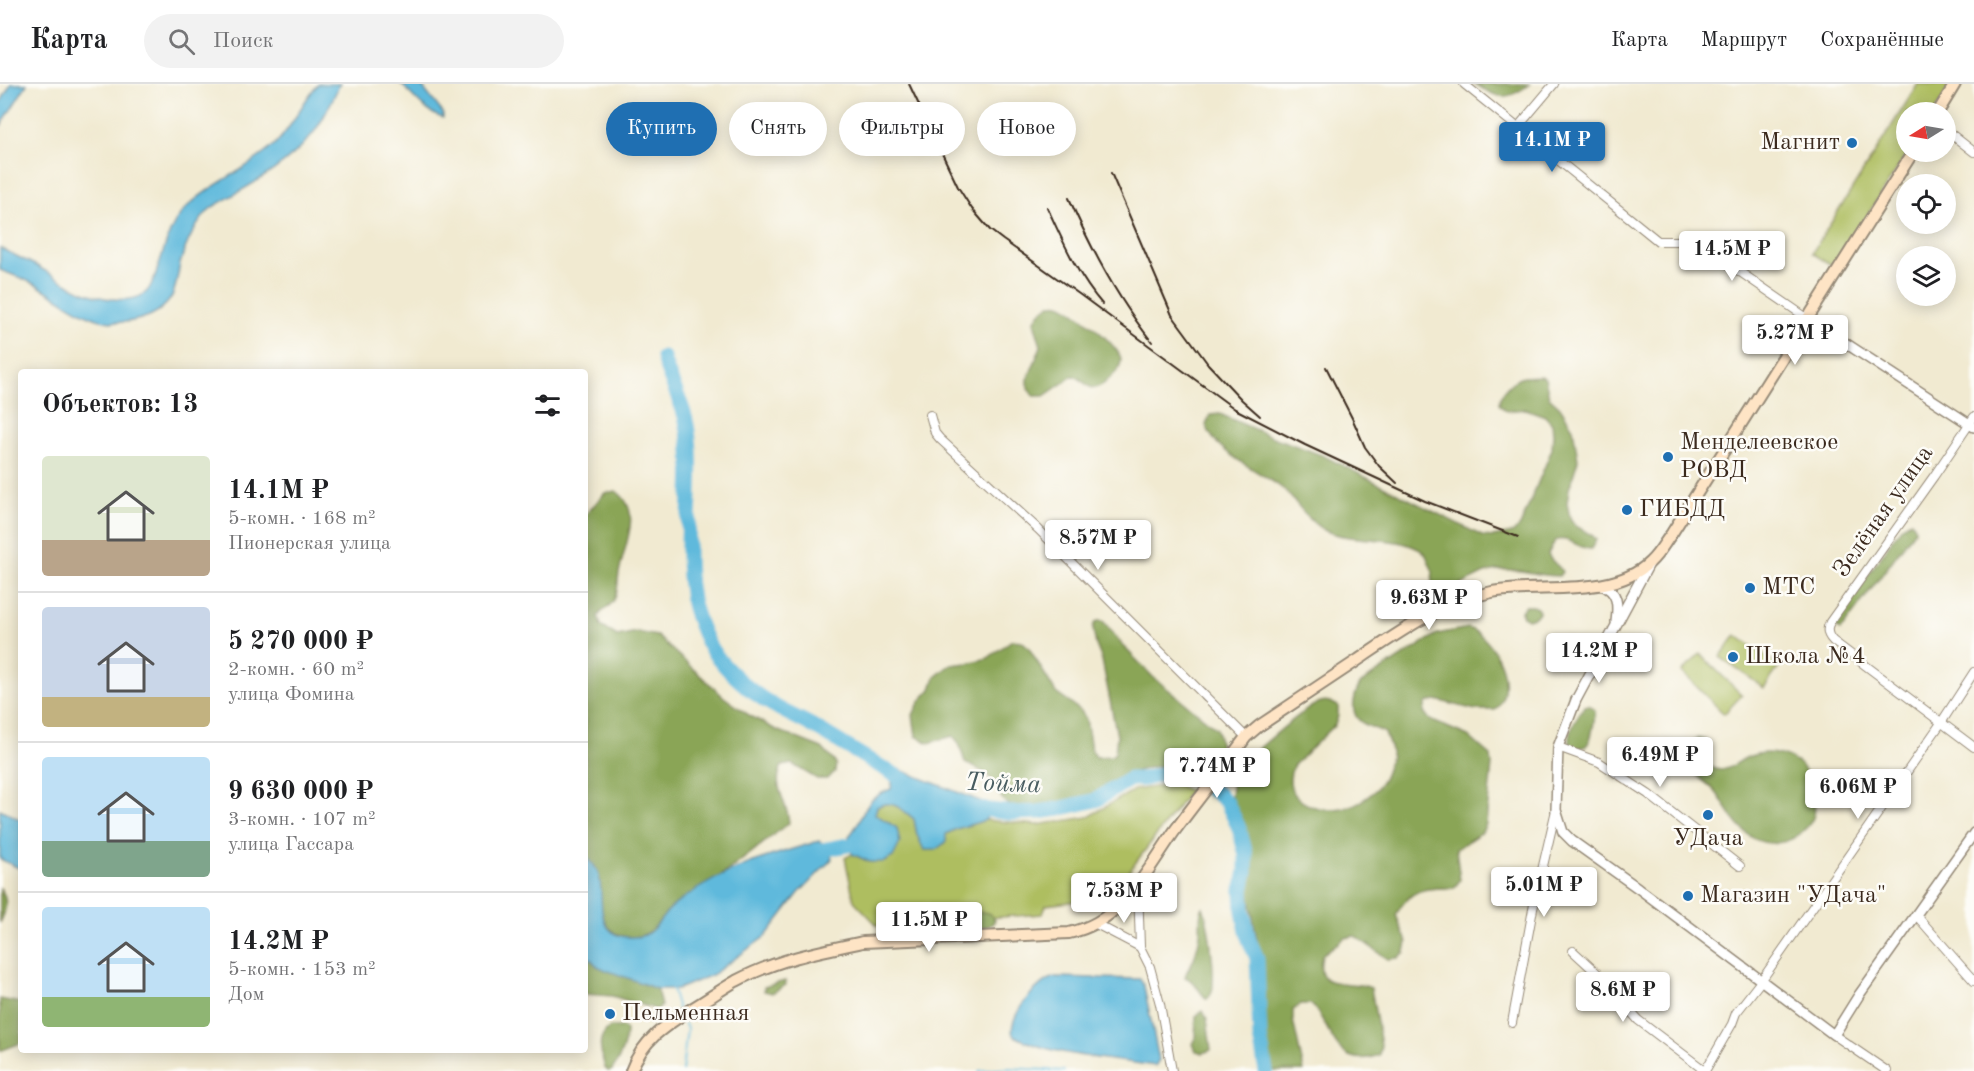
<!DOCTYPE html>
<html lang="ru">
<meta charset="utf-8">
<style>
:root{--surface:#fff;--page:#f2f2f2;--text:#202124;--muted:#757577;--line:#e0e0e0;--accent:#1f6fb2}
body{margin:0;font-family:"Old Standard TT",serif;background:var(--page);color:var(--text);height:100vh;display:flex;flex-direction:column;font-size:22px;white-space:nowrap}
*{box-sizing:border-box;margin:0}
p{font-size:20px;color:var(--muted)}
.icon{flex:none;width:33px;height:33px;fill:none;stroke:currentColor;stroke-width:2;stroke-linecap:round;stroke-linejoin:round}
.map{position:relative;flex:1;overflow:hidden}
.panel{position:absolute;left:18px;top:285px;width:570px;height:684px;display:flex;flex-direction:column;background:var(--surface);border-radius:6px;box-shadow:0 3px 15px #0003}
.panel>*{flex:none}
.top-card{position:absolute;left:606px;top:18px;width:570px;height:54px;display:flex;gap:12px}
.needle{width:39px;rotate:259deg}
.buttons{position:absolute;left:1896px;top:18px;display:grid;gap:12px}
.buttons a{display:grid;place-items:center;width:60px;height:60px;border-radius:50%;background:var(--surface);box-shadow:0 3px 15px #0003;font-size:30px}
.price{position:absolute;translate:-50% -51px;padding:0 14px;border-radius:6px;background:#fff;color:#222;font-size:20px;line-height:39px;filter:drop-shadow(0 2px 3px #0008)}
.price::after{content:'';position:absolute;left:50%;top:36px;width:18px;height:14px;margin-left:-9px;background:inherit;clip-path:polygon(0 0,100% 0,50% 100%)}
.price.active{background:var(--accent);color:#fff}
ul{padding:0;list-style:none}
li{display:flex;align-items:center;gap:18px;height:150px;padding:0 24px}
li+li{border-top:2px solid var(--line)}
li span{display:grid;place-items:center;flex:none;width:168px;height:120px;border-radius:6px;color:#555}
li>.icon{margin-inline-start:auto}
span .icon{width:72px;height:72px;fill:#fffc;stroke-width:1}
li b{font-size:26px}
h2{display:flex;justify-content:space-between;align-items:center;height:72px;padding:0 24px;font-size:26px}
.pill{padding:0 21px;border-radius:27px;background:var(--surface);box-shadow:0 3px 15px #0003;font-size:21px;line-height:54px}
.pill.active{background:var(--accent);color:#fff}
header{display:flex;align-items:center;gap:36px;box-sizing:border-box;height:84px;padding:0 30px;background:var(--surface);border-bottom:2px solid var(--line)}
header strong{font-size:28px}
nav{display:flex;gap:33px;margin-inline-start:auto;font-size:21px}
.search{width:420px;height:54px;background:var(--page);display:flex;align-items:center;gap:15px;box-sizing:border-box;padding:0 21px;border-radius:33px;color:var(--muted);font-size:22px}
.map>svg:first-child{display:block}
.green{fill:#aebe61;stroke:#747440;stroke-width:1.5}
.forest{fill:#8aa557;stroke:#62683a;stroke-width:1.5}
.water{fill:#5fb9dc;stroke:#4d727d;stroke-width:1.5}
.lines{fill:none;stroke-linecap:round;stroke-linejoin:round}
.stream{stroke:#5fb9dc;stroke-width:2}
.river{stroke:#5fb9dc;stroke-width:15}
.minor-casing{stroke:#968a78;stroke-width:10}
.tertiary-casing{stroke:#968a78;stroke-width:12}
.secondary-casing{stroke:#968a78;stroke-width:14}
.minor{stroke:#fff;stroke-width:8}
.tertiary{stroke:#fff;stroke-width:9}
.secondary{stroke:#fee4c5;stroke-width:10}
.rail{stroke:#3b2a1e;stroke-width:2}
.poi-dot{fill:#1f6fb2;stroke:#fdfcf7;stroke-width:2}
.labels{text-anchor:middle;dominant-baseline:central;stroke-width:5;stroke-linejoin:round;paint-order:stroke}
.poi-label{font-size:24px;fill:#3b2a1e;stroke:#fdfcf7;text-anchor:start}
.street-label{font-size:24px;fill:#3b2a1e;stroke:#fdfcf7}
.water-label{font-size:26px;font-style:italic;fill:#485c60;stroke:#fdfcf7}
</style>
<header>
<strong>Карта</strong>
<div class="search"><svg class="icon" aria-label="search" viewBox="0 0 24 24"><circle cx="10" cy="10" r="6"/><path d="M15 15l6 6"/></svg>Поиск</div>
<nav><a>Карта</a><a>Маршрут</a><a>Сохранённые</a></nav>
</header>
<div class="map">
<svg width="1974" height="987" viewBox="0 0 1974 987">
<rect width="100%" height="100%" fill="#fdfcf7"/>
<filter id="ink" filterUnits="userSpaceOnUse"><feTurbulence type="fractalNoise" baseFrequency=".0167" numOctaves="2"/><feDisplacementMap in="SourceGraphic" scale="12" xChannelSelector="R" yChannelSelector="G"/><feConvolveMatrix kernelMatrix="1 2 1 2 8 2 1 2 1" color-interpolation-filters="sRGB"/></filter>
<filter id="wash" filterUnits="userSpaceOnUse"><feTurbulence type="fractalNoise" baseFrequency=".008" numOctaves="4" result="noise"/><feDisplacementMap in="SourceGraphic" scale="24" xChannelSelector="R" yChannelSelector="G"/><feGaussianBlur stdDeviation="1.35" result="paint"/><feColorMatrix in="noise" values="0 0 0 0 0 0 0 0 0 0 0 0 0 0 0 0 0 1.4 0 .05"/><feComposite in="paint" operator="in"/></filter>
<g filter="url(#wash)">
<rect width="100%" height="100%" fill="#f1ead1"/>
<g class="green">
<path d="M1918,0h34l-18,28h-28v40h2l-74,115 -22,-14z"/>
<path d="M1736,551l44,31 -16,22 -44,-31z"/>
<path d="M1700,570l42,41 -18,19 -42,-42z"/>
<path d="M1176,700l14,7 -66,87 -33,6 -5,16 -40,5 -3,9 -165,12 -24,-25 -9,-43 7,-4 18,8 5,-49 2,-6c15,-9 26,3 37,12l3,16 29,-1 10,-5 30,-9 51,5 51,-8 46,-27z"/>
</g>
<g class="forest">
<path d="M1475,0h55c-24,18 -31,15 -55,0z"/>
<path d="M1050,220c3,0 7,-1 10,0 12,3 61,43 61,56 0,9 -7,14 -12,19 -4,4 -10,9 -16,9 -8,-1 -11,-11 -20,-12l-29,20h-10l-6,-7v-10l13,-33 -7,-24 5,-9z"/>
<path d="M1541,292l4,2 4,19 11,10 13,21 5,32 -9,29 -2,14 3,15 6,8 17,10 3,4 -5,9c-13,0 -23,-14 -36,-8l-7,13c2,8 11,10 14,18l-3,4c-26,0 -48,-12 -74,-3 -14,5 -38,24 -52,19l-2,-5 2,-15 -8,-19c-29,-20 -68,-9 -99,-22 -17,-8 -29,-29 -43,-42 -22,-18 -68,-35 -77,-64l4,-10 10,-1 50,22 54,20 158,80 11,1 19,-4 8,-7 32,-77 1,-15 -1,-10 -7,-8 -19,-7 -20,2 -7,-7c0,-10 11,-22 21,-26 6,-2 14,-1 21,-2z"/>
<path d="M616,407c28,20 8,54 3,82 -2,9 0,18 -5,27 -3,6 -11,9 -16,16l3,10 16,10 20,-4 20,4 67,61 25,18 27,15 46,18 14,15 -1,9 -8,7h-10l-25,-15 -10,2c-11,21 6,35 7,57 -21,16 -41,33 -62,48 -18,14 -41,23 -58,39 -8,8 -14,21 -26,25 -11,4 -26,2 -34,-7 -14,-17 -5,-53 -24,-73v-340l20,-22z"/>
<path d="M1911,437l3,4 1,5 -71,96 -4,4 -4,-3 -2,-4 68,-97z"/>
<path d="M1525,522h8l5,2 1,4 -4,5 -8,2 -5,-4 -1,-4z"/>
<path d="M1098,537h5l22,27 28,29 64,52 4,19 -7,13c-21,12 -41,2 -62,6 -24,5 -38,16 -58,27 -15,8 -64,19 -80,13 -16,-5 -15,-20 -25,-30 -6,-7 -16,-10 -24,-14l-6,-20 -6,-7 -24,7 -13,-7 -3,-21 7,-14 11,-12 4,-12 15,-12 18,-2 20,-5 24,-18 10,1 7,7 27,45 25,18 5,8 5,30 5,8 15,-1 4,-3 2,-17 -15,-76 -6,-15 -3,-16 1,-5z"/>
<path d="M1468,544c27,9 50,59 27,82h-19l-40,-10 -10,3 -2,9 6,8 38,16 23,20 1,9 -6,59 -4,8 -26,17 4,31 -6,8c-28,0 -44,-1 -58,27l11,27 -2,10 -7,6 -10,1 -33,-23 -10,2 -23,17c-9,39 26,23 49,33l10,57 -2,10c-45,16 -44,-25 -68,-51h-10l-8,6v10l11,51h-37l-4,-14 -3,-42 4,-34 -16,-92 3,-30 -4,-21 -17,-37 3,-20 9,-18c16,-13 62,-56 79,-61 7,-2 11,1 17,4v10l-3,9 -42,41c-21,51 76,62 94,3 2,-6 5,-13 4,-18 -1,-6 -4,-12 -6,-18 -7,-4 -21,-7 -26,-13 -10,-10 -4,-28 2,-37l76,-49z"/>
<path d="M1589,621l6,5c0,7 -3,30 -8,35 -3,3 -7,3 -10,4l-7,-5c-1,-16 6,-26 15,-38z"/>
<path d="M1697,654l9,2c0,11 -5,22 7,28 13,7 25,-8 37,-12 18,-7 46,-1 57,17 3,5 5,15 6,22 3,13 3,23 -7,33 -16,18 -43,21 -61,4 -11,-10 -18,-24 -27,-37 -10,-15 -32,-19 -29,-42 1,-7 1,-11 8,-15z"/>
<path d="M0,804c9,10 6,24 0,35z"/>
<path d="M1203,823c6,16 13,68 9,85 -1,3 -3,5 -5,7 -9,-7 -11,-18 -22,-22 2,-9 8,-13 10,-22 2,-7 5,-16 5,-24 1,-10 -2,-15 3,-24z"/>
<path d="M967,826l22,3 6,7c-5,11 -24,9 -33,3l-3,-8 4,-4z"/>
<path d="M585,868l12,14 60,23 4,17 -3,4 -46,-14 -27,-2z"/>
<path d="M785,897l1,4 -14,8 -8,-2v-4z"/>
<path d="M0,915l21,4v40l-21,8z"/>
<path d="M1203,927l4,8 4,31 -8,3 -7,-2 -3,-7 2,-4 1,-24z"/>
<path d="M610,943h12l4,3c0,13 -6,29 -14,40l-4,1 -3,-3c-4,-16 -10,-30 5,-41z"/>
</g>
<g class="water">
<path d="M11,0h16l-27,43v-24z"/>
<path d="M318,0h22c-9,18 -17,38 -30,53 -26,32 -64,50 -99,71 -15,15 -25,35 -31,56 -2,9 -3,18 -6,27 -3,11 -15,21 -25,25 -48,19 -72,-8 -111,-30 -11,-6 -25,-11 -38,-16v-22c12,6 25,12 37,18 29,17 57,37 92,33 10,-1 18,-5 22,-14 12,-24 14,-54 33,-75 25,-26 62,-39 89,-64 19,-17 28,-43 45,-62z"/>
<path d="M401,0h19l23,29v5c-16,-4 -30,-22 -42,-34z"/>
<path d="M898,685l90,35 -2,16 -30,9 -10,5v8l-11,8h-11l-7,-15 -3,-16c-11,-9 -23,-21 -37,-12l-2,7 22,14 3,15 -7,14 -9,5h-14l-18,-8 -3,-18c18,-20 11,-36 42,-47l2,-15z"/>
<path d="M0,725l21,11v49l-21,-10z"/>
<path d="M819,757l11,8 2,10 -33,34 -33,43 -54,39 -34,14h-21l-51,-19 -9,-4 -11,-12 -1,-99c5,5 11,11 13,18 7,19 -3,47 16,60 7,5 23,5 31,2 10,-5 16,-16 22,-23 5,-6 12,-10 18,-15 43,-30 84,-41 134,-56z"/>
<path d="M1055,893l85,2 4,7 15,74 -4,6c-41,-7 -106,-10 -142,-31 -6,-18 25,-55 42,-58z"/>
</g>
<g class="lines">
<g class="stream">
<path d="M672,904l6,21"/>
<path d="M682,987l5,-42 -2,-5"/>
<path d="M979,987l30,-3 55,3"/>
</g>
<g class="river">
<path d="M663,273c6,24 20,44 24,68 10,56 -5,112 4,168 2,16 13,47 23,60 14,19 37,39 57,51 14,9 30,15 45,24 31,18 62,38 94,55"/>
<path d="M968,723l43,6 27,-1 20,-3 38,-9 34,-21h14l33,-9 40,23 10,10 12,25 7,27v16l-4,19 1,22 6,28 8,18 3,79 6,34"/>
<path d="M811,770l5,-3 43,-8 3,-9"/>
</g>
</g>
</g>
<g filter="url(#ink)">
<g class="lines">
<defs>
<g id="minor">
<path d="M1464,0l194,157h37l112,77"/>
<path d="M1517,44l37,-44"/>
<path d="M1946,46l28,22"/>
<path d="M930,331l5,18 5,6 98,90 208,208"/>
<path d="M1974,333l-40,59 -104,146c-4,7 -3,13 3,19l141,106"/>
<path d="M1558,663l41,15 49,32 92,72"/>
<path d="M1138,801l2,62 10,20 10,37 12,67"/>
<path d="M1916,831l58,66"/>
<path d="M1096,840l44,23"/>
<path d="M1573,867l26,24 39,45 62,47 2,4"/>
<path d="M1512,939l21,-114 23,-99"/>
<path d="M1834,951l53,36"/>
<path d="M1705,987l27,-47 4,-11 25,-32 180,-258 33,-51"/>
</g>
<g id="tertiary">
<path d="M1807,234l167,109"/>
<path d="M1650,478l-74,138 -18,47 -2,63 7,22 9,9 66,47 196,147 25,-40 115,-162"/>
<path d="M1601,501c18,6 17,21 15,37"/>
</g>
<g id="secondary">
<path d="M1938,28l17,-28"/>
<path d="M631,987c12,-32 35,-46 62,-63 15,-9 29,-19 43,-27 39,-21 84,-30 127,-39l206,-9c55,-12 77,-62 107,-104 23,-31 47,-61 70,-92l13,-11c33,-22 66,-44 99,-66 43,-29 83,-58 134,-68 47,-9 121,7 158,-30 9,-8 15,-20 22,-29l241,-381"/>
</g>
</defs>
<use href="#minor" class="minor-casing"/>
<use href="#tertiary" class="tertiary-casing"/>
<use href="#secondary" class="secondary-casing"/>
<use href="#minor" class="minor"/>
<use href="#tertiary" class="tertiary"/>
<use href="#secondary" class="secondary"/>
<g class="rail">
<path d="M909,0l49,103 14,22 18,21 13,10 76,54 156,115 70,36 120,56 93,36"/>
<path d="M1111,89l61,142 36,49 34,36 18,16"/>
<path d="M1069,114c22,51 48,100 83,144"/>
<path d="M1047,123c16,34 30,68 55,97"/>
<path d="M1326,283l26,51 13,29 14,19 18,17"/>
</g>
</g>
</g>
<g class="poi-dot">
<circle cx="1852" cy="59" r="6"/>
<circle cx="1668" cy="373" r="6"/>
<circle cx="1627" cy="426" r="6"/>
<circle cx="1750" cy="504" r="6"/>
<circle cx="1733" cy="573" r="6"/>
<circle cx="1708" cy="731" r="6"/>
<circle cx="1688" cy="812" r="6"/>
<circle cx="610" cy="930" r="6"/>
</g>
<g class="labels">
<g class="poi-label">
<text x="1840" y="59" text-anchor="end">Магнит</text>
<text x="1680" y="359">Менделеевское<tspan x="1680" dy="28">РОВД</tspan></text>
<text x="1639" y="426">ГИБДД</text>
<text x="1762" y="504">МТС</text>
<text x="1745" y="573">Школа №4</text>
<text x="1708" y="755" text-anchor="middle">УДача</text>
<text x="1700" y="812">Магазин "УДача"</text>
<text x="622" y="930">Пельменная</text>
</g>
<g class="street-label">
<text transform="translate(1884 428) rotate(-55)">Зелёная улица</text>
</g>
<g class="water-label">
<text transform="translate(1003 700) rotate(2)">Тойма</text>
</g>
</g>
</svg>
<div class="buttons">
<a><svg class="needle" viewBox="-14 -14 28 28"><path d="M0-13l5 13h-10z" fill="#e53935"/><path d="M0 13l5-13h-10z" fill="#757577"/></svg></a>
<a><svg class="icon" aria-label="locate" viewBox="0 0 24 24"><circle cx="12" cy="12" r="6"/><path d="M12 2v4M12 18v4M2 12h4M18 12h4"/></svg></a>
<a><svg class="icon" aria-label="layers" viewBox="0 0 24 24"><path d="M12 4l9 5-9 5-9-5zM3 14l9 5 9-5"/></svg></a>
</div>
<b class="price active" style="left:1552px;top:89px">14.1M ₽</b>
<b class="price" style="left:1732px;top:198px">14.5M ₽</b>
<b class="price" style="left:1795px;top:282px">5.27M ₽</b>
<b class="price" style="left:1098px;top:487px">8.57M ₽</b>
<b class="price" style="left:1429px;top:547px">9.63M ₽</b>
<b class="price" style="left:1599px;top:600px">14.2M ₽</b>
<b class="price" style="left:1660px;top:704px">6.49M ₽</b>
<b class="price" style="left:1217px;top:715px">7.74M ₽</b>
<b class="price" style="left:1858px;top:736px">6.06M ₽</b>
<b class="price" style="left:1544px;top:834px">5.01M ₽</b>
<b class="price" style="left:1124px;top:840px">7.53M ₽</b>
<b class="price" style="left:929px;top:869px">11.5M ₽</b>
<b class="price" style="left:1623px;top:939px">8.6M ₽</b>
<div class="top-card">
<a class="pill active">Купить</a>
<a class="pill">Снять</a>
<a class="pill">Фильтры</a>
<a class="pill">Новое</a>
</div>
<section class="panel">
<h2>Объектов: 13<svg class="icon" aria-label="filters" viewBox="0 0 24 24"><path d="M4 7h16M4 17h16"/><circle cx="9" cy="7" r="2"/><circle cx="15" cy="17" r="2"/></svg></h2>
<ul>
<li><span style="background:linear-gradient(#dfe7d0 70%,#b9a48a 0)"><svg class="icon" aria-label="home" viewBox="0 0 24 24"><path d="M3 11l9-7 9 7M6 9v11h12V9"/></svg></span><div><b>14.1M ₽</b><p>5-комн. · 168 m²</p><p>Пионерская улица</p></div></li>
<li><span style="background:linear-gradient(#c9d6e8 75%,#c2b280 0)"><svg class="icon" aria-label="home" viewBox="0 0 24 24"><path d="M3 11l9-7 9 7M6 9v11h12V9"/></svg></span><div><b>5 270 000 ₽</b><p>2-комн. · 60 m²</p><p>улица Фомина</p></div></li>
<li><span style="background:linear-gradient(#bfe0f5 70%,#7fa58c 0)"><svg class="icon" aria-label="home" viewBox="0 0 24 24"><path d="M3 11l9-7 9 7M6 9v11h12V9"/></svg></span><div><b>9 630 000 ₽</b><p>3-комн. · 107 m²</p><p>улица Гассара</p></div></li>
<li><span style="background:linear-gradient(#bfe0f5 75%,#8fb573 0)"><svg class="icon" aria-label="home" viewBox="0 0 24 24"><path d="M3 11l9-7 9 7M6 9v11h12V9"/></svg></span><div><b>14.2M ₽</b><p>5-комн. · 153 m²</p><p>Дом</p></div></li>
</ul>
</section>
</div>
